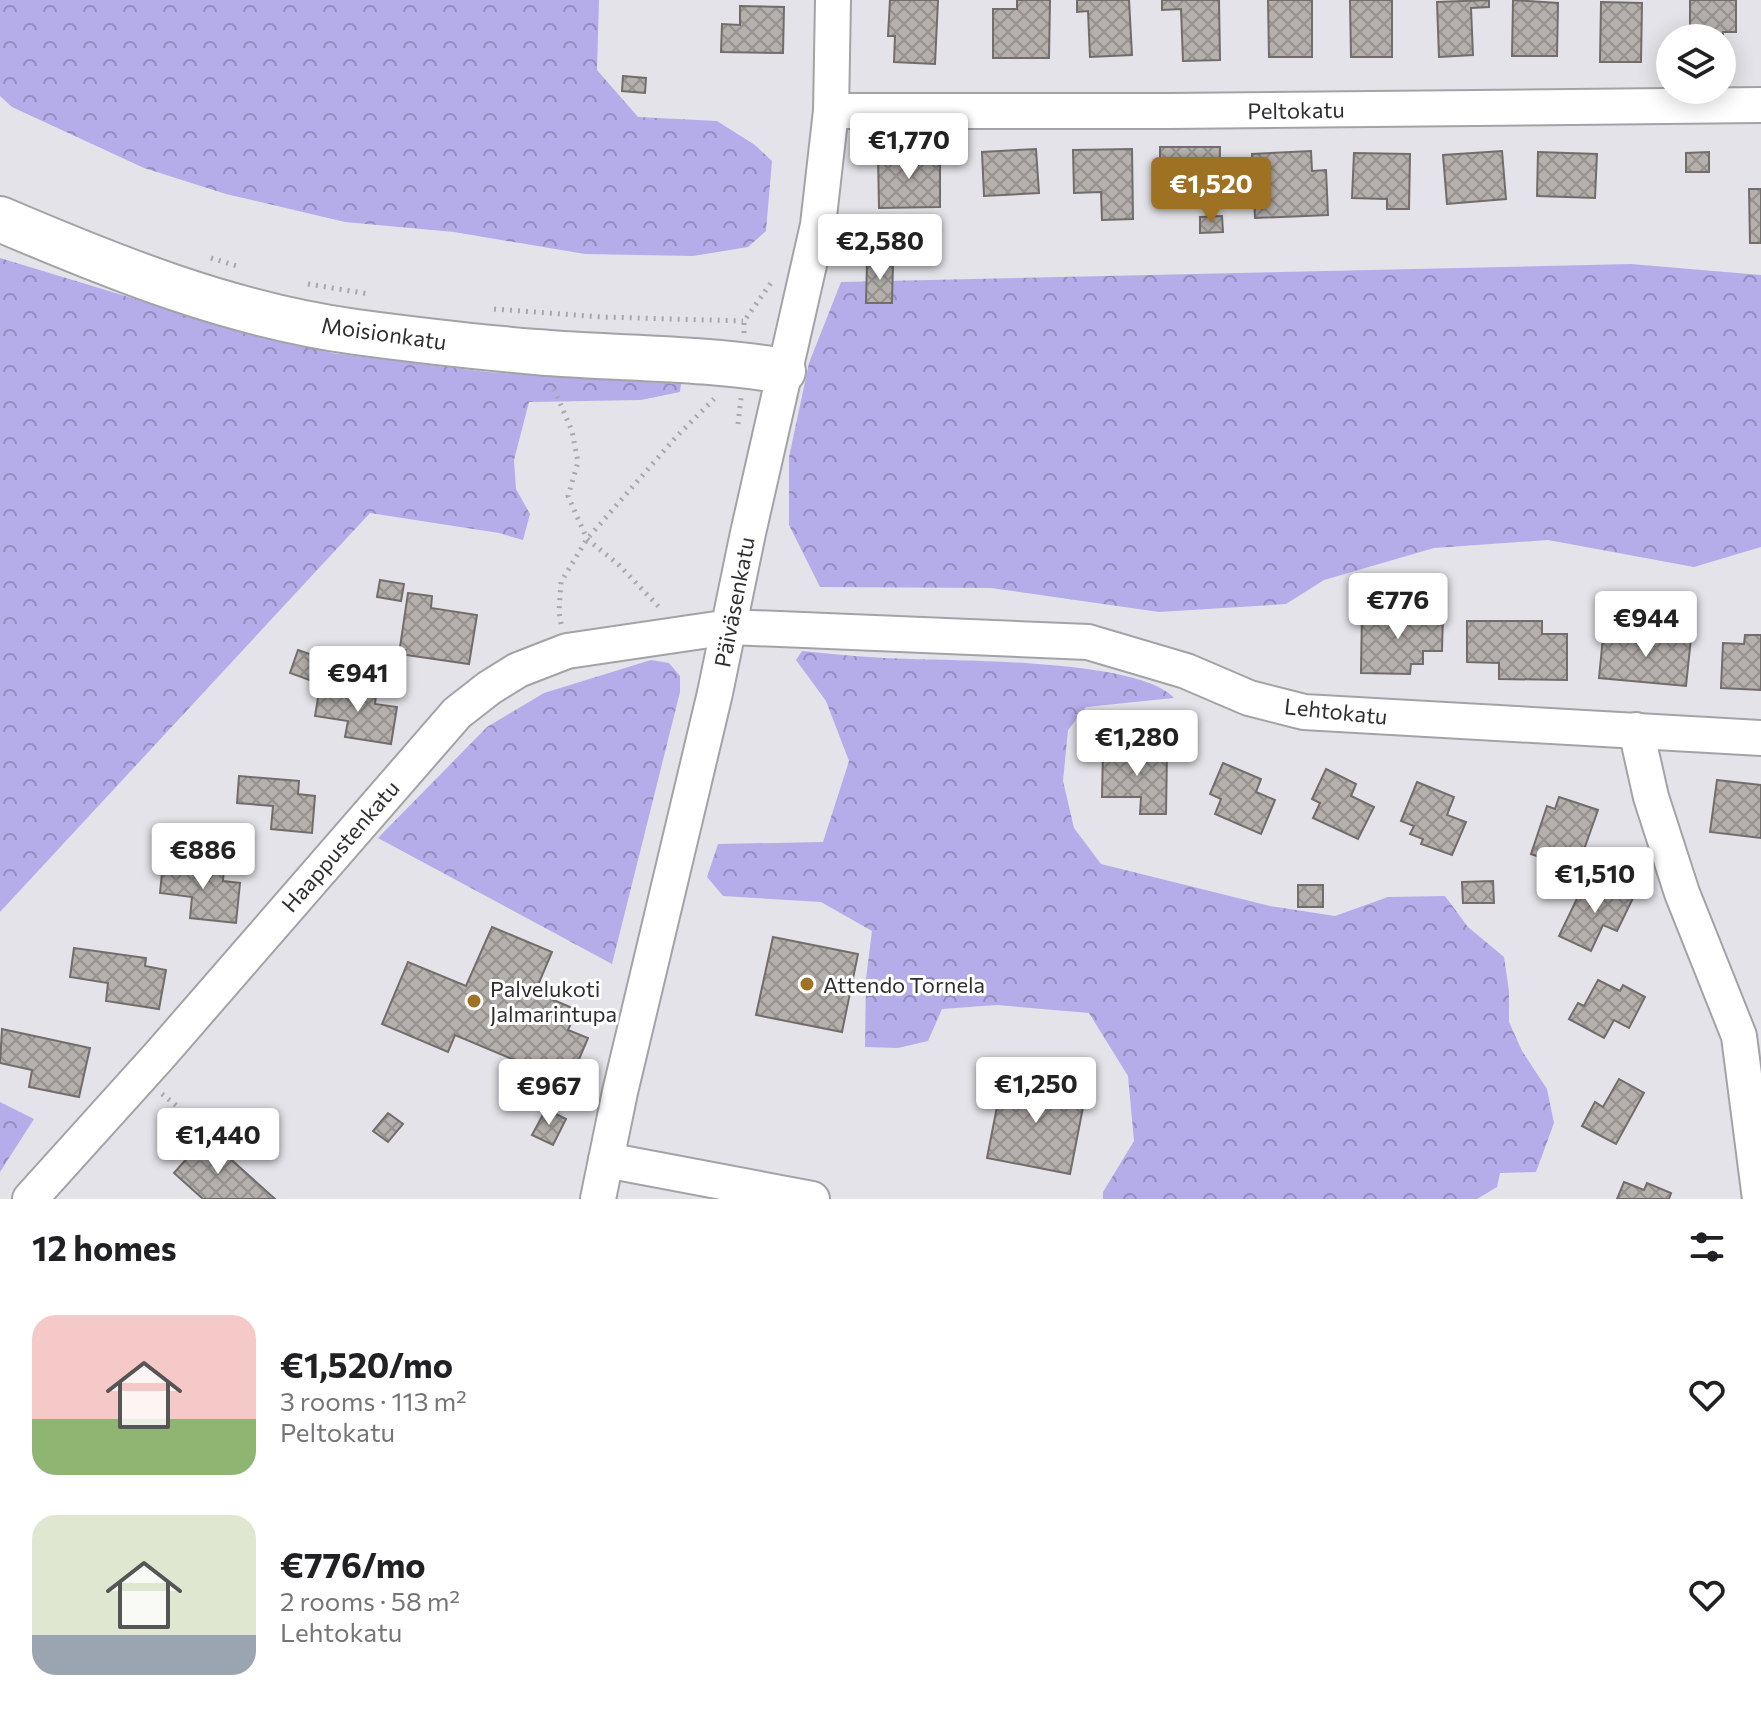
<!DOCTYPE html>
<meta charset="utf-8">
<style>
:root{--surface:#fff;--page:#f6f6f6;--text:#202124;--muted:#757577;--accent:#9f7122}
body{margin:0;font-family:Commissioner,sans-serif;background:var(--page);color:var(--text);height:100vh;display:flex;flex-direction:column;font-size:30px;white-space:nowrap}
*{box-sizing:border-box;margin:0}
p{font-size:26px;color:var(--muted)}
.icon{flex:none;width:44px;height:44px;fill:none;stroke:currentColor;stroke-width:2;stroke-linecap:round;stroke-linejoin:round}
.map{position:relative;height:1199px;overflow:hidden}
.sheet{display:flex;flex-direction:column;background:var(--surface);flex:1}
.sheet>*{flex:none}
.buttons{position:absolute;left:1656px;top:24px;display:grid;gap:16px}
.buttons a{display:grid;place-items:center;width:80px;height:80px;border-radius:50%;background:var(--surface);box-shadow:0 4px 20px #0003;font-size:40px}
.price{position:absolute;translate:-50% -68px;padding:0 18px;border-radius:8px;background:#fff;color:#222;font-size:26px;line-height:52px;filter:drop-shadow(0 2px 4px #0008)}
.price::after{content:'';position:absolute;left:50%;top:48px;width:24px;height:18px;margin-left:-12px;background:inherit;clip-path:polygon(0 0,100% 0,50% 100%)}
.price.active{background:var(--accent);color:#fff}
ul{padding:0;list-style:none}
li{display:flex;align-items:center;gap:24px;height:200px;padding:0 32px}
li span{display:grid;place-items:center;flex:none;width:224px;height:160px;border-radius:24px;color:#555}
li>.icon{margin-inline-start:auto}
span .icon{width:96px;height:96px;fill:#fffc;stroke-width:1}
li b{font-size:34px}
h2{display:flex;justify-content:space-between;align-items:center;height:96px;padding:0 32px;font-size:34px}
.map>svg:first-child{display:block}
.forest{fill:url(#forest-crowns)}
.building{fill:url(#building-cross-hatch);stroke:#726d6a;stroke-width:2}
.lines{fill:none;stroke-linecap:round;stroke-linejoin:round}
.street-casing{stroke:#a3a2a7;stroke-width:38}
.secondary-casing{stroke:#a3a2a7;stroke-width:48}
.path{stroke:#a8a8ac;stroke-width:5;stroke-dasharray:2 6;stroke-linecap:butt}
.street{stroke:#fff;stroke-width:34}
.secondary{stroke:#fff;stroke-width:44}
.poi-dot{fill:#9f7122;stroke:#fff;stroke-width:3}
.labels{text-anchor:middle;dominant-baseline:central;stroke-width:6;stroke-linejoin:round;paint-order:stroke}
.street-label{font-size:22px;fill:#2e2e30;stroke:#fff}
.poi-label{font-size:22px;fill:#2e2e30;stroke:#fff;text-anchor:start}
</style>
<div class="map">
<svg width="1761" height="1199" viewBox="0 0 1761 1199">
<defs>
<pattern id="forest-crowns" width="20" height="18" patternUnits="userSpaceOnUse" patternTransform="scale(2)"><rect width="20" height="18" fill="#b5acea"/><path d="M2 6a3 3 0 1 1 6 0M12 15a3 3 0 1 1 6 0" fill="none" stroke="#948cbe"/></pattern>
<pattern id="building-cross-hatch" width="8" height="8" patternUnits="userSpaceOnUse" patternTransform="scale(2)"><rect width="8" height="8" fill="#b6b0ad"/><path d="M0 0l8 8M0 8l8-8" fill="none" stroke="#94908d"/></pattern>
</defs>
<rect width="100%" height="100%" fill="#e4e3e9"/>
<g class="forest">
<path d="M0,0h599l-2,70 41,47 79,4 38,24 17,16 -6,70 -18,16 -55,9 -108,-2 -131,-22 -109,-10 -119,-28 -82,-26 -132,-61 -12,-11z"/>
<path d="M0,258l221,67 111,28 155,19 194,12 -1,8 -39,8 -112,2 -15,58 2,29 14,25 -7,26 -24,-7 -129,-20 -370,399z"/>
<path d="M1631,264l130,11v272l-67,20 -146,-27 -114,8 -110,32 -38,24 -127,8 -168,-24 -171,-1 -31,-62v-68l20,-94 32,-81z"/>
<path d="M802,651c37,4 73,7 110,8 53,2 228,1 262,39l-88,9 -18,23 -5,51 11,47 27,36 169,42 65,10 53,-19 57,-1 23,31 36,30 5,34v31l13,29 25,38 7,34 -18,49 -36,1 -3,14 -20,12h-374v-7l31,-51 -6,-65 -39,-63 -92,-8 -55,4 -14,32 -30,7 -33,-1 1,-68 6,-48 -51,-29 -98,-6 -16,-19 11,-33 105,-2 26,-81 -23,-60 -30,-41z"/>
<path d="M651,660l18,3 11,13v16l-68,272 -234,-126 109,-111 57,-34z"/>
<path d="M0,1102l34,17 -34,53z"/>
</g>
<g class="building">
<path d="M890,0h48l-3,64 -41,-2 1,-26h-7z"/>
<path d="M1017,0h33l-1,58h-56v-49h24z"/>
<path d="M1077,0h52l3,55 -42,2 -2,-46 -11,1z"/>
<path d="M1162,0h57l1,60 -37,1 -2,-52 -19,1z"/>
<path d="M1268,0h44v57h-43z"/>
<path d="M1350,0h42v57h-41z"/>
<path d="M1489,0v7l-18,1 2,47 -34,2 -2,-55z"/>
<path d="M1513,0l45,3 -1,53h-45z"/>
<path d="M1690,0h46v32h-13v31l-1,-25h-32z"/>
<path d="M1601,2l41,1 -1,59h-41z"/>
<path d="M740,6l44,1 -1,46 -62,-1 1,-28 18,1z"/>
<path d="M623,76l23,2 -1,15 -23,-2z"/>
<path d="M1160,147h60l-1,61h-40v-28h-19z"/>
<path d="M1036,149l3,44 -55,3 -2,-44z"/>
<path d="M1132,149l1,70 -31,1 -1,-28 -27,1 -1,-43z"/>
<path d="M1311,151l1,20 14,-1 2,45 -73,3 -3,-64z"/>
<path d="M1502,151l4,48 -59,5 -4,-49z"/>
<path d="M1538,152l59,2 -2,44 -58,-2z"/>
<path d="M1709,152v20h-23v-19z"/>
<path d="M1354,153l56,1 -1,55h-22v-10l-35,-1z"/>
<path d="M940,155v52l-61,1 -1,-52z"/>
<path d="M1749,189h12v54h-11z"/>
<path d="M1222,216l1,16 -23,1v-16z"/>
<path d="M867,262h26l-1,41h-26z"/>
<path d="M380,580l24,4 -3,17 -24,-4z"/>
<path d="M408,593l24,3 -1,12 46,7 -8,49 -70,-10z"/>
<path d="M1362,612l81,2 -1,37h-19v13h-12l-1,10 -49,-1z"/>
<path d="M1467,621h75v13h25v46l-68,-1v-16l-32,-1z"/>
<path d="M1625,632l66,6 -5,48 -87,-8 4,-41 21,2z"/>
<path d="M1745,635h16v55l-40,-2 2,-45 21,1z"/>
<path d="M298,650l26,9 -9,23 -25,-9z"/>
<path d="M320,686l56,9 -1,9 22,3 -6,37 -46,-7 3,-16 -33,-5z"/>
<path d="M1103,750l64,1 -1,63h-26l1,-17h-39z"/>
<path d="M1223,763l38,16 -5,13 19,8 -14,34 -46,-20 6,-15 -11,-5z"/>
<path d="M1326,769l30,15 -5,12 23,11 -16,32 -45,-21 7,-15 -8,-4z"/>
<path d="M239,776l60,5 -1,13 17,2 -3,37 -41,-4 2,-23 -36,-3z"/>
<path d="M1717,780l44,5v53l-51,-6z"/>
<path d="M1417,782l37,15 -7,18 19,7 -14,33 -31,-11 2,-5 -13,-5 4,-8 -13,-5z"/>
<path d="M1559,797l39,13 -17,48 -22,-7 -4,11 -24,-8 16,-48 8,3z"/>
<path d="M163,863l61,5 -1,13 17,2 -4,40 -46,-5 2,-21 -32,-4z"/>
<path d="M1493,881l1,22h-31l-1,-21z"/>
<path d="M1584,884l21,10 3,-8 25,12 -16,33 -14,-6 -12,26 -32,-15z"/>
<rect x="1298" y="885" width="25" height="22"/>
<path d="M492,927l60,25 -17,40 42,18 -9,20 20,8 -19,45 -114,-48 -7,17 -66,-28 26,-62 58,24z"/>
<path d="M773,937l85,17 -16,78 -86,-17z"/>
<path d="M74,948l72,10 -1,8 21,4 -7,39 -53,-8 2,-18 -38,-6z"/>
<path d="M1598,980l22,11 3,-6 22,12 -16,31 -15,-8 -10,18 -35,-19 9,-16 6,3z"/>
<path d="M2,1029l88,19 -11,49 -50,-10 3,-17 -32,-7z"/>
<path d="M1003,1076l83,16 -16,82 -83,-16z"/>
<path d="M1619,1079l25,14 -28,51 -34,-18 13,-24 8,5z"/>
<path d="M546,1109l20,10 -13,26 -21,-10z"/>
<path d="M388,1113l15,11 -15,18 -15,-11z"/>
<path d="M206,1137l69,62h-72l-29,-26z"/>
<path d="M1624,1182l20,8 3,-7 24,10 -2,6h-52z"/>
</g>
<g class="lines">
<defs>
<g id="street">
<path d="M831,111h338l592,-6"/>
<path d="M1636,730l15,67 31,96 57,143 21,163"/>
<path d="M606,1160l206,39"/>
<path d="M30,1199l129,-143 298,-343 32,-25 29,-18 49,-19 163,-24 358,15 98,29 63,27 55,14 457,26"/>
<path d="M598,1199l22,-107 95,-399 33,-160 70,-308 13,-114 2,-111"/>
</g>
<path id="secondary" d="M0,219c115,49 231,96 356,113 60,8 120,15 180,20 83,7 166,5 247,19"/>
</defs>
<use href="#street" class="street-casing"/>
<use href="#secondary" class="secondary-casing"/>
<g class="path">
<path d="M211,258l29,9"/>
<path d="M308,284l61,10"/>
<path d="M494,309l108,8 141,4"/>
<path d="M744,333v-12l27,-38"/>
<path d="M554,389l18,42 6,31 -10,34 19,43 31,25 41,43"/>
<path d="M738,424l3,-26"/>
<path d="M561,624l-2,-12 2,-30 26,-43 89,-102 38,-38"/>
<path d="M162,1094l15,12"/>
</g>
<use href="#street" class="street"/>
<use href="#secondary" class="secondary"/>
</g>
<g class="poi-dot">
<circle cx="807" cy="984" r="8"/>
<circle cx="474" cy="1001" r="8"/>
</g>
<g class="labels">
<g class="street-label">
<text transform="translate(1296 110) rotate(-1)">Peltokatu</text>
<text transform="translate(384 333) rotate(8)">Moisionkatu</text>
<text transform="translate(734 602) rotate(-79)">Päiväsenkatu</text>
<text transform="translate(1336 711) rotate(6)">Lehtokatu</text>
<text transform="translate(340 846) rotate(-49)">Haappustenkatu</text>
</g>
<g class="poi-label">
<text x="823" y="984">Attendo Tornela</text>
<text x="490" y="988">Palvelukoti<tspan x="490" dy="25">Jalmarintupa</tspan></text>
</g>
</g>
</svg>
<div class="buttons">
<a><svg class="icon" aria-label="layers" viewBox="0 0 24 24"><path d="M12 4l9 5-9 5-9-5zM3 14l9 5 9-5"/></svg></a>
</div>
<b class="price" style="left:909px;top:181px">€1,770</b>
<b class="price active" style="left:1211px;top:225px">€1,520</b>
<b class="price" style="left:880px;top:282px">€2,580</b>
<b class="price" style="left:1398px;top:641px">€776</b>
<b class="price" style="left:1646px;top:659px">€944</b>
<b class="price" style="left:358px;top:714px">€941</b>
<b class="price" style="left:1137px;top:778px">€1,280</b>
<b class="price" style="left:203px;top:891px">€886</b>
<b class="price" style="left:1595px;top:915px">€1,510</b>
<b class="price" style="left:1036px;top:1125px">€1,250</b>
<b class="price" style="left:549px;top:1127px">€967</b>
<b class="price" style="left:218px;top:1176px">€1,440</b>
</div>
<section class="sheet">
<h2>12 homes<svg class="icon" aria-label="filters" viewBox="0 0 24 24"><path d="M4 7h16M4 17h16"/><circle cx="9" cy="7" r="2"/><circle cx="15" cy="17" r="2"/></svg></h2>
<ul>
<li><span style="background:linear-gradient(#f6c9c9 65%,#8fb573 0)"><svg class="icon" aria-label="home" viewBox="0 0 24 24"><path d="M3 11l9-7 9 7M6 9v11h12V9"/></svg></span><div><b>€1,520/mo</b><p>3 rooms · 113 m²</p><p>Peltokatu</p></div><svg class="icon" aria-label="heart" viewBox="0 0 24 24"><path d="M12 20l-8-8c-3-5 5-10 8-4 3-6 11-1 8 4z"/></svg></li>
<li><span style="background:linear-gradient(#dfe7d0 75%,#9aa5b1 0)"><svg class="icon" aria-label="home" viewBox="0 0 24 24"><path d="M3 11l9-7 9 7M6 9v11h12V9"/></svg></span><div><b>€776/mo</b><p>2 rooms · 58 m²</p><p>Lehtokatu</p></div><svg class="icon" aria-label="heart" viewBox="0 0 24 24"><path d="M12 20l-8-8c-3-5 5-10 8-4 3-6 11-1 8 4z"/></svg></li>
</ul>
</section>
